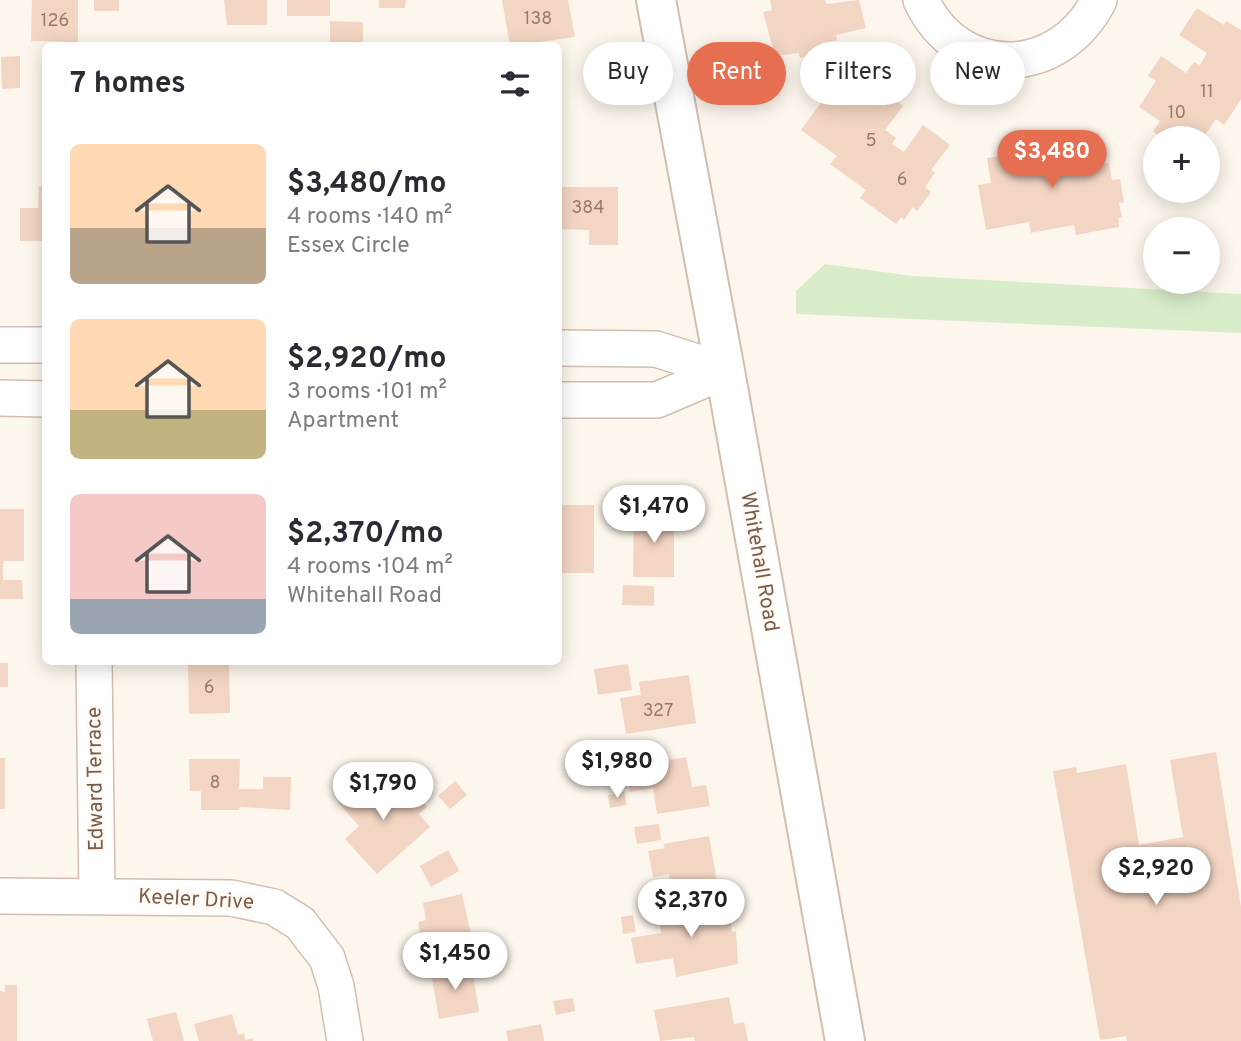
<!DOCTYPE html>
<meta charset="utf-8">
<style>
:root{--surface:#fff;--page:#f2f2f3;--text:#2b2b33;--muted:#7c7c81;--accent:#e76f51}
body{margin:0;font-family:Overpass,sans-serif;background:var(--page);color:var(--text);height:100vh;display:flex;flex-direction:column;font-size:26px;white-space:nowrap}
*{box-sizing:border-box;margin:0}
p{font-size:23px;color:var(--muted)}
.icon{flex:none;width:38px;height:38px;fill:none;stroke:currentColor;stroke-width:2;stroke-linecap:round;stroke-linejoin:round}
.map{position:relative;flex:1;overflow:hidden}
.side{position:absolute;left:42px;top:42px;width:520px;height:623px;display:flex;flex-direction:column;background:var(--surface);border-radius:10px;box-shadow:0 4px 18px #0003}
.side>*{flex:none}
.banner{position:absolute;left:583px;top:42px;width:553px;height:63px;display:flex;gap:14px}
.fabs{position:absolute;left:1143px;top:126px;display:grid;gap:14px}
.fabs a{display:grid;place-items:center;width:77px;height:77px;border-radius:50%;background:var(--surface);box-shadow:0 4px 18px #0003;font-size:35px}
.price{position:absolute;translate:-50% -60px;padding:0 16px;border-radius:24px;background:#fff;color:#222;font-size:23px;line-height:46px;filter:drop-shadow(0 2px 4px #0008)}
.price::after{content:'';position:absolute;left:50%;top:42px;width:21px;height:16px;margin-left:-10px;background:inherit;clip-path:polygon(0 0,100% 0,50% 100%)}
.price.active{background:var(--accent);color:#fff}
ul{padding:0;list-style:none}
li{display:flex;align-items:center;gap:21px;height:175px;padding:0 28px}
li span{display:grid;place-items:center;flex:none;width:196px;height:140px;border-radius:10px;color:#555}
li>.icon{margin-inline-start:auto}
span .icon{width:84px;height:84px;fill:#fffc;stroke-width:1}
li b{font-size:30px}
h2{display:flex;justify-content:space-between;align-items:center;height:84px;padding:0 28px;font-size:30px}
.tag{padding:0 24px;border-radius:32px;background:var(--surface);box-shadow:0 4px 18px #0003;font-size:24px;line-height:63px}
.tag.active{background:var(--accent);color:#fff}
.map>svg:first-child{display:block}
.green{fill:#d8ecc9}
.building{fill:#f3d5c3}
.lines{fill:none;stroke-linecap:round;stroke-linejoin:round}
.minor-casing{stroke:#d1beb0;stroke-width:38}
.tertiary-casing{stroke:#d1beb0;stroke-width:42}
.minor{stroke:#fff;stroke-width:35}
.tertiary{stroke:#fff;stroke-width:38}
.labels{text-anchor:middle;dominant-baseline:central;stroke-width:5;stroke-linejoin:round;paint-order:stroke}
.number-label{font-size:18px;fill:#987a6a}
.street-label{font-size:21px;fill:#7a5c4d;stroke:#fffaf3}
</style>
<div class="map">
<svg width="1241" height="1041" viewBox="0 0 1241 1041">
<rect width="100%" height="100%" fill="#fdf6ec"/>
<path class="green" d="M825,264l87,12 329,18v39l-445,-19v-23z"/>
<g class="building">
<path d="M32,0h46v42l-47,-1z"/>
<rect x="94" y="0" width="25" height="11"/>
<path d="M224,0h43v25h-40z"/>
<rect x="287" y="0" width="43" height="16"/>
<path d="M379,0h27l-1,8h-26z"/>
<path d="M502,0h66l7,37 -65,9z"/>
<path d="M770,0h55l1,4 33,-4 7,28 -30,7 1,5 -16,4 2,8 -23,6 -1,-5 -24,3 -12,-44 9,-2z"/>
<path d="M1197,8l27,17 2,-4 15,9v69l-17,26 -8,-6 -13,19h-40l-10,-6 7,-11 -21,-14 17,-26 -8,-5 13,-20 25,17 8,-11 6,3 7,-12 -28,-18z"/>
<path d="M330,21l33,1v24h-33z"/>
<path d="M20,56v32l-18,1 -1,-32z"/>
<path d="M854,81l25,18 5,-8 19,15 -18,24 11,8 -4,6 12,8 19,-27 27,20 -19,25 4,3 -10,14 6,5 -14,19 -4,-4 -9,13 -3,-3 -5,7 -36,-26 6,-8 -36,-26 7,-8 -36,-26 27,-37 11,8z"/>
<path d="M1099,133l5,31 5,-1 3,17 8,-1 4,23 -5,1 3,14 -4,1 1,9 -43,8 -2,-10 -43,8 -2,-11 -43,8 -8,-45 13,-2 -4,-25 30,-5 -2,-10 23,-4 6,31 13,-3 1,7 15,-2 -7,-33z"/>
<path d="M39,186l7,1v54h-26v-33h18z"/>
<path d="M558,187h60v58h-29v-15l-31,-1z"/>
<path d="M560,505h34v68h-36z"/>
<path d="M0,509h24v52h-21v19h19l1,19h-23z"/>
<path d="M634,513h40v64h-41z"/>
<path d="M623,585l31,1v20l-32,-1z"/>
<rect x="0" y="663" width="8" height="24"/>
<path d="M188,663h41l1,50 -41,1z"/>
<path d="M628,664l4,26 -34,5 -4,-26z"/>
<path d="M689,675l7,48 -70,11 -6,-36 21,-3 -2,-13z"/>
<path d="M1216,752l25,155v134h-114l-1,-5 -26,4 -47,-269 23,-4 1,6 49,-9 13,81 44,-8 -13,-77z"/>
<path d="M686,757l6,30 14,-2 4,21 -53,8 -4,-26 -23,4 -4,-25z"/>
<rect x="0" y="758" width="5" height="51"/>
<path d="M189,759h51l-1,30h24v-12h28l-1,33 -50,-3 -1,3h-38v-19h-11z"/>
<path d="M370,773l22,26 16,-14 19,22 -8,7 11,13 -53,47 -32,-35 14,-13 -21,-24z"/>
<path d="M455,781l12,14 -17,14 -12,-13z"/>
<path d="M624,792l3,13 -17,3 -2,-13z"/>
<path d="M659,824l2,16 -24,4 -3,-17z"/>
<path d="M709,836l8,46 -46,7 -2,-15 -16,3 -5,-26 17,-3 -2,-4z"/>
<path d="M448,850l11,21 -28,16 -11,-21z"/>
<path d="M462,894l11,50 -49,10 -6,-32 8,-2 -3,-17z"/>
<path d="M722,899l2,18 6,-1 2,16 4,-1 2,33 -62,13 -3,-19 -37,6 -5,-26 30,-5 -4,-23z"/>
<path d="M633,915l3,17 -13,2 -2,-17z"/>
<path d="M472,966l7,46 -40,7 -8,-46z"/>
<path d="M5,985h12v56h-17v-50l5,1z"/>
<path d="M729,997l5,27 10,-2 4,19h-53l-1,-4 -34,4 -6,-31z"/>
<path d="M573,998l2,13 -19,4 -3,-14z"/>
<path d="M176,1012l8,29h-31l-6,-22z"/>
<path d="M232,1014l6,21 6,-2 1,7 8,-2v3h-54l-5,-17z"/>
<path d="M541,1024l3,17h-36l-2,-10z"/>
</g>
<g class="lines">
<defs>
<g id="minor">
<path d="M921,0c38,81 138,79 178,0"/>
<path d="M0,345h46"/>
<path d="M558,348l98,1 69,22"/>
<path d="M0,398l46,1"/>
<path d="M558,400h99l68,-29"/>
<path d="M94,662l3,234"/>
<path d="M0,896l231,2 43,9 26,16 27,35 9,28 9,55"/>
</g>
<path id="tertiary" d="M656,0l69,371 120,670"/>
</defs>
<use href="#minor" class="minor-casing"/>
<use href="#tertiary" class="tertiary-casing"/>
<use href="#minor" class="minor"/>
<use href="#tertiary" class="tertiary"/>
</g>
<g class="labels">
<g class="number-label">
<text x="538" y="19">138</text>
<text x="55" y="21">126</text>
<text x="1207" y="92">11</text>
<text x="1177" y="113">10</text>
<text x="871" y="141">5</text>
<text x="902" y="180">6</text>
<text x="588" y="208">384</text>
<text x="209" y="688">6</text>
<text x="658" y="711">327</text>
<text x="215" y="783">8</text>
</g>
<g class="street-label">
<text transform="translate(759 562) rotate(80)">Whitehall Road</text>
<text transform="translate(96 779) rotate(-91)">Edward Terrace</text>
<text transform="translate(196 900) rotate(3)">Keeler Drive</text>
</g>
</g>
</svg>
<div class="fabs">
<a>+</a>
<a>−</a>
</div>
<b class="price active" style="left:1052px;top:190px">$3,480</b>
<b class="price" style="left:654px;top:545px">$1,470</b>
<b class="price" style="left:617px;top:800px">$1,980</b>
<b class="price" style="left:383px;top:822px">$1,790</b>
<b class="price" style="left:1156px;top:907px">$2,920</b>
<b class="price" style="left:691px;top:939px">$2,370</b>
<b class="price" style="left:455px;top:992px">$1,450</b>
<div class="banner">
<a class="tag">Buy</a>
<a class="tag active">Rent</a>
<a class="tag">Filters</a>
<a class="tag">New</a>
</div>
<section class="side">
<h2>7 homes<svg class="icon" aria-label="filters" viewBox="0 0 24 24"><path d="M4 7h16M4 17h16"/><circle cx="9" cy="7" r="2"/><circle cx="15" cy="17" r="2"/></svg></h2>
<ul>
<li><span style="background:linear-gradient(#ffd9b3 60%,#b9a48a 0)"><svg class="icon" aria-label="home" viewBox="0 0 24 24"><path d="M3 11l9-7 9 7M6 9v11h12V9"/></svg></span><div><b>$3,480/mo</b><p>4 rooms · 140 m²</p><p>Essex Circle</p></div></li>
<li><span style="background:linear-gradient(#ffd9b3 65%,#c2b280 0)"><svg class="icon" aria-label="home" viewBox="0 0 24 24"><path d="M3 11l9-7 9 7M6 9v11h12V9"/></svg></span><div><b>$2,920/mo</b><p>3 rooms · 101 m²</p><p>Apartment</p></div></li>
<li><span style="background:linear-gradient(#f6c9c9 75%,#9aa5b1 0)"><svg class="icon" aria-label="home" viewBox="0 0 24 24"><path d="M3 11l9-7 9 7M6 9v11h12V9"/></svg></span><div><b>$2,370/mo</b><p>4 rooms · 104 m²</p><p>Whitehall Road</p></div></li>
</ul>
</section>
</div>
